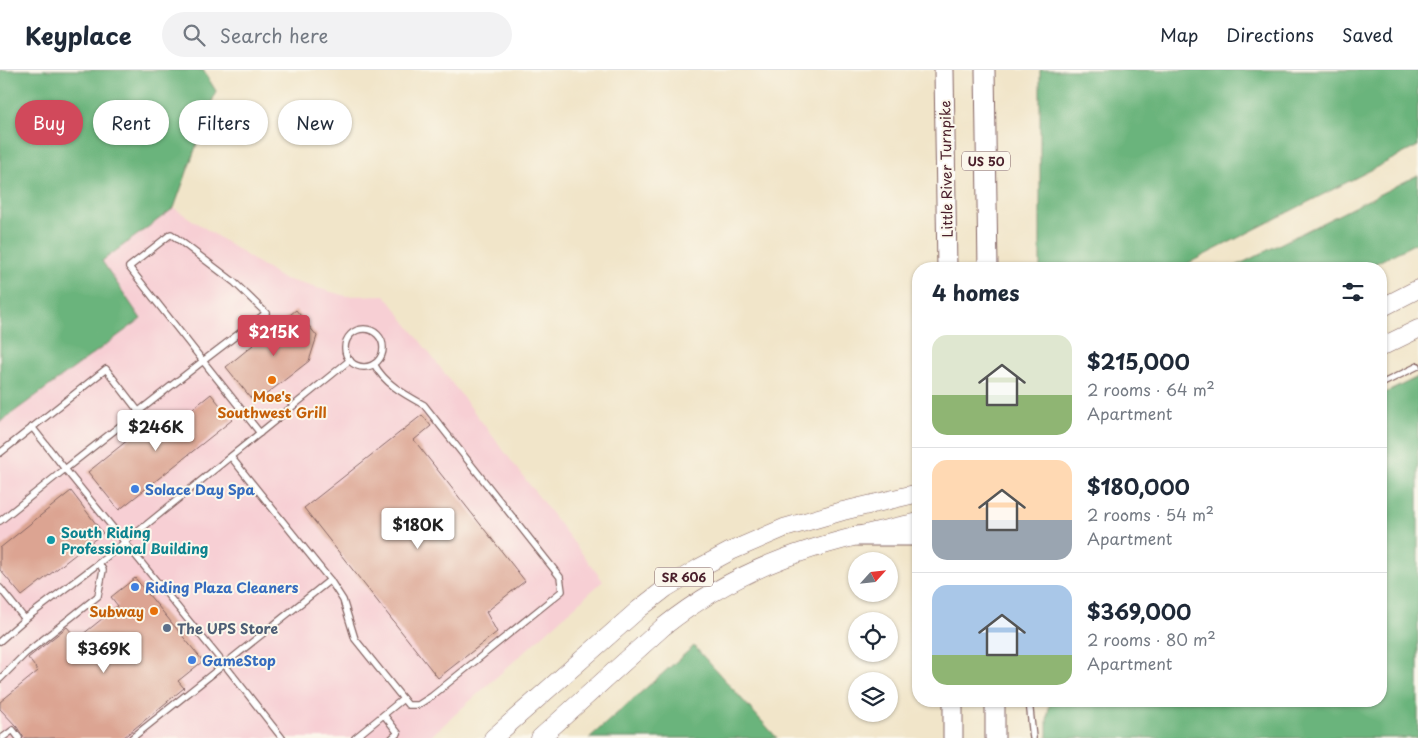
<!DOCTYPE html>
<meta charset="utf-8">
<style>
:root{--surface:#fff;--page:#f2f2f3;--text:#1f2937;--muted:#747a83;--line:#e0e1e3;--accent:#d1495b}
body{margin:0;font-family:"Playpen Sans",sans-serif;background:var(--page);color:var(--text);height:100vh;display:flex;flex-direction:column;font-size:19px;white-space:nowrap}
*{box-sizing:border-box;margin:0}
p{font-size:16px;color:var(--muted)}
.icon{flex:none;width:28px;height:28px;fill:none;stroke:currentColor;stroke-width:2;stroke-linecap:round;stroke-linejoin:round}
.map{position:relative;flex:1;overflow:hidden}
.side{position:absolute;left:912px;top:192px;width:475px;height:445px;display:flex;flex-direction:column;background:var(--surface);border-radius:20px;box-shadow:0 1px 4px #0004}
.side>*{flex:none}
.top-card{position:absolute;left:15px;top:30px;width:475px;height:45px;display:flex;gap:10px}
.needle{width:32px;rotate:63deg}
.buttons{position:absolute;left:848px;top:482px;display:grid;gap:10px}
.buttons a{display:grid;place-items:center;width:50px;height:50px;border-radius:50%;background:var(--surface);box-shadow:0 1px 4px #0004;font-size:25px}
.price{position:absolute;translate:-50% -42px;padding:0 11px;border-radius:5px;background:#fff;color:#222;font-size:16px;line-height:32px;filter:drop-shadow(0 1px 2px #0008)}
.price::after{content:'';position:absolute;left:50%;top:30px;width:15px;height:11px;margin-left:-8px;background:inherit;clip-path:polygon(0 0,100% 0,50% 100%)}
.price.active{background:var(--accent);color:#fff}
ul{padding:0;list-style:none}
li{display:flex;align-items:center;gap:15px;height:125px;padding:0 20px}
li+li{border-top:1px solid var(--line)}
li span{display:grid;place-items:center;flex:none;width:140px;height:100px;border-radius:15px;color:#555}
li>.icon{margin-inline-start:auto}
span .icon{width:60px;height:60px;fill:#fffc;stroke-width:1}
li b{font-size:21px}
h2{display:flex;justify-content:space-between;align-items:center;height:60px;padding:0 20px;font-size:21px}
.tag{padding:0 18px;border-radius:22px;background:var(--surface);box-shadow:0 1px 4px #0004;font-size:18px;line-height:45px}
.tag.active{background:var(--accent);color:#fff}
header{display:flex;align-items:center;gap:30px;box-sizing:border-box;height:70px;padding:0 25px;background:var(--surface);border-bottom:1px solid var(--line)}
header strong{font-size:24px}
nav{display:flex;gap:28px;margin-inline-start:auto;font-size:18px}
.search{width:350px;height:45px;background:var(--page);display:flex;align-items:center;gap:12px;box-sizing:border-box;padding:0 18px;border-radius:28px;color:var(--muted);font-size:19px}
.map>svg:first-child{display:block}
.built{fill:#f7cfd4}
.forest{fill:#6bb47b;stroke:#5a6a53}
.building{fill:#dca492}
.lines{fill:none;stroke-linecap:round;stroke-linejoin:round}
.service-casing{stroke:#846462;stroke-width:8}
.primary-casing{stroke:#846462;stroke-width:19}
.trunk-casing{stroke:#846462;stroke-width:21}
.service{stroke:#fff;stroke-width:5.5}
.primary{stroke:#fff;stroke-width:18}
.trunk{stroke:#fff;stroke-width:19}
.food-dot{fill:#e8710a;stroke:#fbf7ec;stroke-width:2}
.shop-dot{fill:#3f7fe0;stroke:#fbf7ec;stroke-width:2}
.culture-dot{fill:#0f9aa8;stroke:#fbf7ec;stroke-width:2}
.service-dot{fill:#5c6f8a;stroke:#fbf7ec;stroke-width:2}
.labels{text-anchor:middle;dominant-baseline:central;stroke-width:4;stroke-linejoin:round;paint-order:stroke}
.shield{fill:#fbf7ec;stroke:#7f6065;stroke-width:1}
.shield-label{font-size:12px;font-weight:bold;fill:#4a1f2b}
.street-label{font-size:14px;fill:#4a1f2b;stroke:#fbf7ec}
.food-label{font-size:14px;font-weight:bold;fill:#c56008;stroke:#fbf7ec}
.shop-label{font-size:14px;font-weight:bold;fill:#366cbe;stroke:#fbf7ec;text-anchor:start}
.culture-label{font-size:14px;font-weight:bold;fill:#0d838f;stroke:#fbf7ec;text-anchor:start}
.service-label{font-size:14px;font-weight:bold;fill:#4e5e75;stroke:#fbf7ec;text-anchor:start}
</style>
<header>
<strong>Keyplace</strong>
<div class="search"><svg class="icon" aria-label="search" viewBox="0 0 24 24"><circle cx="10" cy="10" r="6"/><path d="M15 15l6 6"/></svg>Search here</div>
<nav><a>Map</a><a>Directions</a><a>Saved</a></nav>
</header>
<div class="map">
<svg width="1418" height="668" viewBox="0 0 1418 668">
<rect width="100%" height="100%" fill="#fbf7ec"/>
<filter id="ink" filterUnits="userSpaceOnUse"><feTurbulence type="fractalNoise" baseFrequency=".02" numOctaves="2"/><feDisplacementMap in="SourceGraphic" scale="10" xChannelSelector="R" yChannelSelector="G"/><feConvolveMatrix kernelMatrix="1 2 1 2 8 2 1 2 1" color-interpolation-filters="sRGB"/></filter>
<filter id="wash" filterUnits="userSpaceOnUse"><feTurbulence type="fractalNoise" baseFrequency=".0096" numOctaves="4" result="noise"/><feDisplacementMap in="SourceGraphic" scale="20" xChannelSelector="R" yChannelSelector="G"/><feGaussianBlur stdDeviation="1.12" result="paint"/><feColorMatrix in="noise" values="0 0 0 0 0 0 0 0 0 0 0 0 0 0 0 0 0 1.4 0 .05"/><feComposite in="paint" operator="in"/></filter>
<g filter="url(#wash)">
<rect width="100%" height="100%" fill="#f1e5c9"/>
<path class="built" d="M174,138l107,70 65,18 39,-1 218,286 -174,157h-429v-316l140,-103 -38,-58z"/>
<g class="forest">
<path d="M0,0h203l13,21 -42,117 -72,53 39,58 -141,103z"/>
<path d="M1040,0h378v76l-241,123h-137z"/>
<path d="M1418,105v67l-54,27h-134z"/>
<path d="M1418,307v361h-371v-18l3,-19h331v-306z"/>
<path d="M694,576l83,92h-188z"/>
</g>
<g id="blocks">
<g class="building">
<path d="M296,240l21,26 -8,25 -54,42 -29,-36z"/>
<path d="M211,324l21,26 -113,90 -31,-38 61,-49 10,13z"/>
<path d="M422,345l9,11 -17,14 111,141 -39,31 11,20 -59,46 -134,-170z"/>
<path d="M71,421l32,42 -81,63 -22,-26v-22z"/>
<path d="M135,508l68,83 -25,20 6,7 -61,50h-99l-7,-11 -17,-18v-7l38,-31 -10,-13 39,-31 10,12 41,-33 -7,-9z"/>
</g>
</g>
</g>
<g filter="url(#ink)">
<use href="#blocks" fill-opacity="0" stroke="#846462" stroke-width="1"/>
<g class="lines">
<defs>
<g id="service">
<path d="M171,164l63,48 32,31 -63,48 -74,-94z"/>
<circle cx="364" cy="278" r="19"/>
<path d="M1381,314l37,-18"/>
<path d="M260,363l-57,-72 -138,108 159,195 58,74"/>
<path d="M0,383l106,-84 33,43"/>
<path d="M231,387l99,123 13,20 12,39 53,66h10l14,-9 130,-105 -2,-14 -136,-172c-20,-11 -39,-21 -50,-41"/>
<path d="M0,451l65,-52 -33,-42"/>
<path d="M0,518l25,31"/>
<path d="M0,571l25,-22 74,-56 251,-203"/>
<path d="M0,609l26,-26 72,-57 5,-26 -4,-7"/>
<path d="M1029,631l4,37"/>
<path d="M384,645l14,18 -6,5"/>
<path d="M2,668l11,-8 6,8"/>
<path d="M132,668l198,-158"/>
<path d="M355,668l48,-39"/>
</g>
<g id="primary">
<path d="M1381,238l37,-19"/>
<path d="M1381,277l37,-18"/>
<path d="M493,668l146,-129 27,-21 33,-20 32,-17 53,-23 59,-17 76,-18"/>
<path d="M540,668l123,-111c79,-63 158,-85 256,-105"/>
</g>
<g id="trunk">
<path d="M944,0l3,199"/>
<path d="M985,0l3,199"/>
<path d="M857,466h62"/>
<path d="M953,631v37"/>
<path d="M995,631v37"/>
</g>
</defs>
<use href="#service" class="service-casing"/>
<use href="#primary" class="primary-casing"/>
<use href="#trunk" class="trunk-casing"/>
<use href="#service" class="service"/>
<use href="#primary" class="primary"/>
<use href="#trunk" class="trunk"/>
</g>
</g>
<g class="food-dot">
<circle cx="272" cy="310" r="5"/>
<circle cx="154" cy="541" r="5"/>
</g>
<g class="shop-dot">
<circle cx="135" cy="419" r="5"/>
<circle cx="135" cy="517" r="5"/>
<circle cx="192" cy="590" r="5"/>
</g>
<circle class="culture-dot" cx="51" cy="470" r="5"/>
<circle class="service-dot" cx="167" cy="558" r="5"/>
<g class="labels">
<g class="shield">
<rect x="962" y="81.5" width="48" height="19" rx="4"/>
<rect x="655" y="497.5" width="58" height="19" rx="4"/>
</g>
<g class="shield-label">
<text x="986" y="91">US 50</text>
<text x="684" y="507">SR 606</text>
</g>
<g class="street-label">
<text transform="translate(946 99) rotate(-91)">Little River Turnpike</text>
</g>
<g class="food-label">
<text x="272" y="326">Moe's<tspan x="272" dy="16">Southwest Grill</tspan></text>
<text x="144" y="541" text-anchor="end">Subway</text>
</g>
<g class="shop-label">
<text x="145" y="419">Solace Day Spa</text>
<text x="145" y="517">Riding Plaza Cleaners</text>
<text x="202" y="590">GameStop</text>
</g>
<g class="culture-label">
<text x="61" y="462">South Riding<tspan x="61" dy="16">Professional Building</tspan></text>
</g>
<g class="service-label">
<text x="177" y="558">The UPS Store</text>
</g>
</g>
</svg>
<div class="buttons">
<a><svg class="needle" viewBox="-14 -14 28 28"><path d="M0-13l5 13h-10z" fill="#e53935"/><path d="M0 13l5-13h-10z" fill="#747a83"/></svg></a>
<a><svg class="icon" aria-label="locate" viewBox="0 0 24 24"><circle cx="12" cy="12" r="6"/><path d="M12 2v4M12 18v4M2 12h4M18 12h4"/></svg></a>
<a><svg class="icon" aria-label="layers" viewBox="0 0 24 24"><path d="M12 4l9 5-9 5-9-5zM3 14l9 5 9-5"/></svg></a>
</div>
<b class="price active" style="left:274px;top:287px">$215K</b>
<b class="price" style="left:156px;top:382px">$246K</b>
<b class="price" style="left:418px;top:480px">$180K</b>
<b class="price" style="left:104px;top:604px">$369K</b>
<div class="top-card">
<a class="tag active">Buy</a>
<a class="tag">Rent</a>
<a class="tag">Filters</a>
<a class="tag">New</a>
</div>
<section class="side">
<h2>4 homes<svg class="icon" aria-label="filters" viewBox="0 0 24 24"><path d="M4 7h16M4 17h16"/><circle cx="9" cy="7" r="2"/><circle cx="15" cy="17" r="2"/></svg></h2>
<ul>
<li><span style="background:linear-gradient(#dfe7d0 60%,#8fb573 0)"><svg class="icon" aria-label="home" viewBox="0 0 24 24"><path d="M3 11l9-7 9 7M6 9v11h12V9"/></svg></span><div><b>$215,000</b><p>2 rooms · 64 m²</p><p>Apartment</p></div></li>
<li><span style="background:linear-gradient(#ffd9b3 60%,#9aa5b1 0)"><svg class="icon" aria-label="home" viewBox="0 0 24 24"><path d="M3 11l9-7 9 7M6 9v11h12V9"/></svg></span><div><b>$180,000</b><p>2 rooms · 54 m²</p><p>Apartment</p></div></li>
<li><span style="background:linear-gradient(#a9c7e8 70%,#8fb573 0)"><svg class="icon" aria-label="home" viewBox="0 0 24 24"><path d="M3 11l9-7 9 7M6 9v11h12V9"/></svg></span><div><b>$369,000</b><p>2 rooms · 80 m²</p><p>Apartment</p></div></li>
</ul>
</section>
</div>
